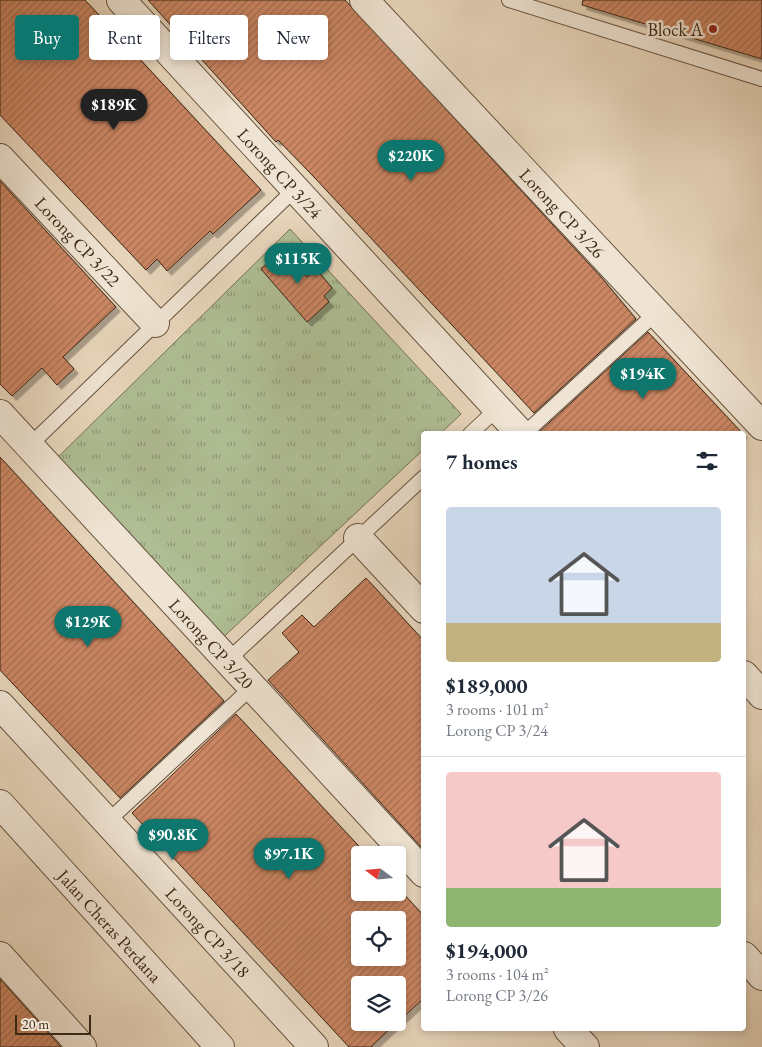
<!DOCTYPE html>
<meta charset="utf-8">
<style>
:root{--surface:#fff;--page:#f2f2f3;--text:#1f2937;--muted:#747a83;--line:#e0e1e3;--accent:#0f766e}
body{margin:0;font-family:"EB Garamond",serif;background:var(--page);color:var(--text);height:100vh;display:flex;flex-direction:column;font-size:19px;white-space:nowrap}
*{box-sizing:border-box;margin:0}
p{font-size:16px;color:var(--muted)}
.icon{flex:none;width:28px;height:28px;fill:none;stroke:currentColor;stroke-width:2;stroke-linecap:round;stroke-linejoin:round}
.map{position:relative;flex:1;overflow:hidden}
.panel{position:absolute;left:421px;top:431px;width:325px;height:600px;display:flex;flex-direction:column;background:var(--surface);border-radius:5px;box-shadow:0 2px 8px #0003}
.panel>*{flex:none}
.hud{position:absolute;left:15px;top:15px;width:331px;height:45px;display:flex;gap:10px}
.needle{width:32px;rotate:286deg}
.tools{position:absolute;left:351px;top:846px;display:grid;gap:10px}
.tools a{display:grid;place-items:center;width:55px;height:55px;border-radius:5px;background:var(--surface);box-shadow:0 2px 8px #0003;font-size:25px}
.scale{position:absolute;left:15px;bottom:12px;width:76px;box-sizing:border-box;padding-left:5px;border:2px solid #3e2816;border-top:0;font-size:14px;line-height:18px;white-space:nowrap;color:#3e2816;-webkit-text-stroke:4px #efe4d3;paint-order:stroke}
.price{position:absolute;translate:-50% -42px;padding:0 11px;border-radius:18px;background:var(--accent);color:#fff;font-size:16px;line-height:32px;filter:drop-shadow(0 1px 2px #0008)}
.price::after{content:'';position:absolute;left:50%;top:30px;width:15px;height:11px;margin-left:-8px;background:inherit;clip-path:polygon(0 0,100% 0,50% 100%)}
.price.on{background:#222;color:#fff}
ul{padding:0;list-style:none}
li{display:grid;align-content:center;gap:10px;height:265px;padding:0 25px}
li+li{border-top:1px solid var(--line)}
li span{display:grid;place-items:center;height:155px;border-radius:5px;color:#555}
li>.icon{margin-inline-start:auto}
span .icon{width:90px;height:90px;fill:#fffc;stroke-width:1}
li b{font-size:21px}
h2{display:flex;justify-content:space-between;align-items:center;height:60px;padding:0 25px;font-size:21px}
.tag{padding:0 18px;border-radius:5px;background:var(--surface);box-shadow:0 2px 8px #0003;font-size:18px;line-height:45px}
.tag.on{background:var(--accent);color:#fff}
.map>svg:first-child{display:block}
.park{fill:url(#park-tufts);stroke:#767355}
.building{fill:url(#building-hatch);stroke:#3e2816;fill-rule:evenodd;filter:url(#shadow)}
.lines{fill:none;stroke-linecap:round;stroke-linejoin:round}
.service-casing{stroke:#68533f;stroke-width:16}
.minor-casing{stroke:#68533f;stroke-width:30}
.tertiary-casing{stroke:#68533f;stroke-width:30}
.service{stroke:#efe4d3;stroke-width:14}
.minor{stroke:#efe4d3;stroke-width:28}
.tertiary{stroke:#efe4d3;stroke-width:28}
.poi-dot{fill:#8f2418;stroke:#efe4d3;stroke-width:2}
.labels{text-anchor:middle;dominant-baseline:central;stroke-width:5;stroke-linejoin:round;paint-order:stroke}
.poi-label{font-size:18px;fill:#3e2816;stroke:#efe4d3;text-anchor:end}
.street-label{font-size:18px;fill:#3e2816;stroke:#efe4d3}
</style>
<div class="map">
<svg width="762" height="1047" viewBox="0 0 762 1047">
<defs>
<pattern id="park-tufts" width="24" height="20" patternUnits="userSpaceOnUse" patternTransform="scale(1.25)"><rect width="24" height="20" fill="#afbe94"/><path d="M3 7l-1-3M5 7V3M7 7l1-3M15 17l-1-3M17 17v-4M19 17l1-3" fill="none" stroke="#909a78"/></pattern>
<pattern id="building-hatch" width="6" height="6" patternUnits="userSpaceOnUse" patternTransform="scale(1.25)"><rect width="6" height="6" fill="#cb8663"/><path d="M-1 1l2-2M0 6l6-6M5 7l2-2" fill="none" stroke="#a66e51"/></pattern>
<filter id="shadow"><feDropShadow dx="4.5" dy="4.5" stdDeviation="0" flood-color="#0004"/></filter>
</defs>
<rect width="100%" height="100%" fill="#e7d5bb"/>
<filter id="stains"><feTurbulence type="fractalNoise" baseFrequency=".004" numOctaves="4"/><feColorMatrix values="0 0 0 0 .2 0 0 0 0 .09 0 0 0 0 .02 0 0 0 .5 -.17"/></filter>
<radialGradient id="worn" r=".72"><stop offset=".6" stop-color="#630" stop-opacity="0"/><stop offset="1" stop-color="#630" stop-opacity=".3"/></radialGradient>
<path class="park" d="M290,229l171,185 -21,20h-16v15l-210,197 -163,-182z"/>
<g class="building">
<path d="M0,0h85l176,190 -48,44 -3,-3 -43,40 -10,-12 -11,11 -146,-155z"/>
<path d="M148,0h197l256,277 35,42 -102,94 -220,-236 -36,-37 -2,2z"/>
<path d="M583,0h179v59l-180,-54z"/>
<path d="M0,181l116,126 -53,50 11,12 -17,16 -15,-17 -30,28 -12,-12z"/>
<path d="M283,249l24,28 9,-8 16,19 -8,8 5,6 -22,20 -46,-53z"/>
<path d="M648,332l95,102h-206z"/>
<path d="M0,457l224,244 -104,97 -120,-128z"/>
<path d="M366,578l58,63v209l-156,-170 31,-28 -17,-19 20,-18 12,12z"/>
<path d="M236,714l131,141h-7v37h38v-4l26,28v82l-26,24v-37h-38v37h37l-26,25h-22l-217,-234zM360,920h38v38h-38z"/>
<path d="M0,979l61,68h-61z"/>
</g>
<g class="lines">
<defs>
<g id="service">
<path d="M509,0l253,79"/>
<path d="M470,434l28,-26"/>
<path d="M524,434l132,-121"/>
<path d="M29,446l266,-257"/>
<path d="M228,660l196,-183"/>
<path d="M108,821l144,-134"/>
</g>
<g id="minor">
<path id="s1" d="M121,0l400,434"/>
<path id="s2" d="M364,0l398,426"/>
<path id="s3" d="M0,158l155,165"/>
<path id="s4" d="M0,414l424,459"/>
<path d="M358,538l66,71"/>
<path d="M744,675l18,20"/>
<path id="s5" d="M0,705l314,342"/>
<path d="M0,956l82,91"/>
<path d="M744,956l18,20"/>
<path d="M568,1029l17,18"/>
</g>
<g id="tertiary">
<path id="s6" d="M0,804l220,243"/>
</g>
</defs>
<use href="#service" class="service-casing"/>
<use href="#minor" class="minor-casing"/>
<use href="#tertiary" class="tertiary-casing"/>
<use href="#service" class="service"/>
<use href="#minor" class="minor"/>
<use href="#tertiary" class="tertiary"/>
</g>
<circle class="poi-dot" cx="713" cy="29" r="5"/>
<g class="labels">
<g class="poi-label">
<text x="703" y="29">Block A</text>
</g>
<g class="street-label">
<text stroke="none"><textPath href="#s1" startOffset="235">Lorong CP 3/24</textPath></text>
<text stroke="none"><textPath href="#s2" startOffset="291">Lorong CP 3/26</textPath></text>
<text stroke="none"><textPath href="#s3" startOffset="114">Lorong CP 3/22</textPath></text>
<text stroke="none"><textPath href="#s4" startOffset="312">Lorong CP 3/20</textPath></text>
<text stroke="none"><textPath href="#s6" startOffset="164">Jalan Cheras Perdana</textPath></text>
<text stroke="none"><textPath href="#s5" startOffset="308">Lorong CP 3/18</textPath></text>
</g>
</g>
<rect width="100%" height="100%" filter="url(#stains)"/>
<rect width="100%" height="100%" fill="url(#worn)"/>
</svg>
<div class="tools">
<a><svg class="needle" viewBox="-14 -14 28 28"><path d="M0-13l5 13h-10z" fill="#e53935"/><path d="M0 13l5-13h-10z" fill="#747a83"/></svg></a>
<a><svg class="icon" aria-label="locate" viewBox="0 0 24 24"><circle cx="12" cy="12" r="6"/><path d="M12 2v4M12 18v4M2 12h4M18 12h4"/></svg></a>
<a><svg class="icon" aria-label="layers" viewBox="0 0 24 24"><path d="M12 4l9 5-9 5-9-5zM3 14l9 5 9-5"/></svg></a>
</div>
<div class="scale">20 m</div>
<b class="price on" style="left:114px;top:131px">$189K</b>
<b class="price" style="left:411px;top:182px">$220K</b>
<b class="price" style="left:298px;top:285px">$115K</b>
<b class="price" style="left:643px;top:400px">$194K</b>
<b class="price" style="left:88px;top:648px">$129K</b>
<b class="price" style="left:173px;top:861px">$90.8K</b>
<b class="price" style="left:289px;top:880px">$97.1K</b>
<div class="hud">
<a class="tag on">Buy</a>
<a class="tag">Rent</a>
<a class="tag">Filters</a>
<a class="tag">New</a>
</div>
<section class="panel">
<h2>7 homes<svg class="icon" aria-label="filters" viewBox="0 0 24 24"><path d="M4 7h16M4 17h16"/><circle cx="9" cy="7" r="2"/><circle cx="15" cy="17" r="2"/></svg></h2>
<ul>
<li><span style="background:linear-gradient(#c9d6e8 75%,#c2b280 0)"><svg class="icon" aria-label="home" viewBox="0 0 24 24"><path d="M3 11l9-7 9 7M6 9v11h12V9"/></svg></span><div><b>$189,000</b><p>3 rooms · 101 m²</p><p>Lorong CP 3/24</p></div></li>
<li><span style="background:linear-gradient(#f6c9c9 75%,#8fb573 0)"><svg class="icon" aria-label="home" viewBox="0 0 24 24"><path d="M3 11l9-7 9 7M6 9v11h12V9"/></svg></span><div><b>$194,000</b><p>3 rooms · 104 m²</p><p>Lorong CP 3/26</p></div></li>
</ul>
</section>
</div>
